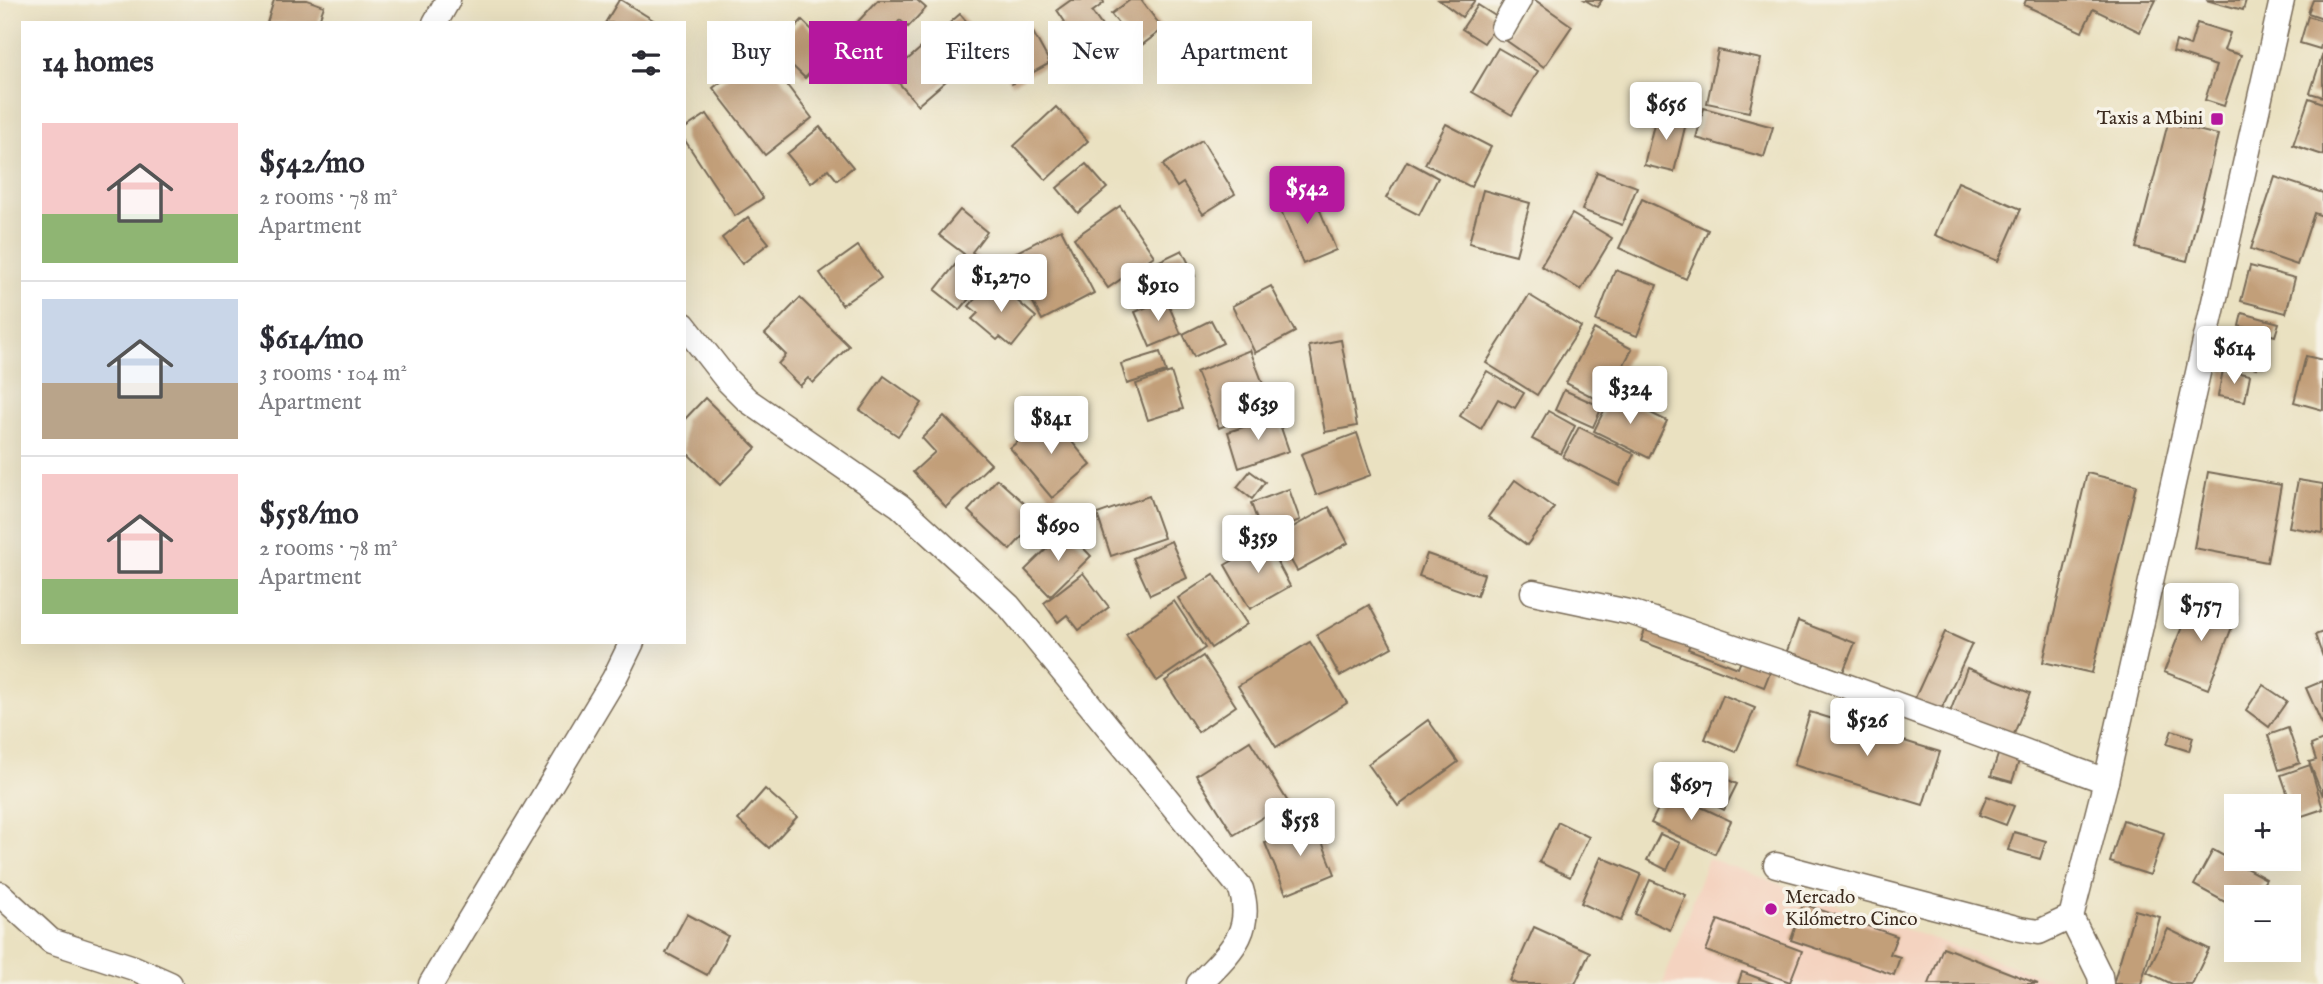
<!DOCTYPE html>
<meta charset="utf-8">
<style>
:root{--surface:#fff;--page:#f2f2f3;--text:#2b2b33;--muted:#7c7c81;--line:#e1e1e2;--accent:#b5179e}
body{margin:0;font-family:"IM FELL English",serif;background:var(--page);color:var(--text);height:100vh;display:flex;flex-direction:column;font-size:26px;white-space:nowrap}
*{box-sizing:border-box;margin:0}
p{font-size:23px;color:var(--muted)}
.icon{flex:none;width:38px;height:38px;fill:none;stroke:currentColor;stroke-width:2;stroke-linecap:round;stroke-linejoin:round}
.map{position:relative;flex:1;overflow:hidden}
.panel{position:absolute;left:21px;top:21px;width:665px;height:623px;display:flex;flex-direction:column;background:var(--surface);border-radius:0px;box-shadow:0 7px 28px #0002}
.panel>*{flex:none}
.top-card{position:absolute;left:707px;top:21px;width:665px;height:63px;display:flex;gap:14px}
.fabs{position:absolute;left:2224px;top:794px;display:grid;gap:14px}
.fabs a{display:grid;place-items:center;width:77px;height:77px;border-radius:0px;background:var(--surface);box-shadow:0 7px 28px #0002;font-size:35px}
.price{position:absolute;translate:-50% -60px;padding:0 16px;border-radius:7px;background:#fff;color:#222;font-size:23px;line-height:46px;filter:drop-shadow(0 2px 4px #0008)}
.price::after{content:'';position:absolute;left:50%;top:42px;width:21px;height:16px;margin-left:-10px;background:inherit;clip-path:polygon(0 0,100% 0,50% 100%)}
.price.selected{background:var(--accent);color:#fff}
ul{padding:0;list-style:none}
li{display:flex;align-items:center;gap:21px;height:175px;padding:0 21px}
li+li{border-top:2px solid var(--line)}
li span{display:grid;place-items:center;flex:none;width:196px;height:140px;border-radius:0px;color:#555}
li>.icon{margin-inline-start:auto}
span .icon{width:84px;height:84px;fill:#fffc;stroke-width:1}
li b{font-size:30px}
h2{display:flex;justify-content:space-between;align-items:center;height:84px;padding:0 21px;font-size:30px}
.tag{padding:0 24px;border-radius:0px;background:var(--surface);box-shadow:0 7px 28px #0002;font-size:24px;line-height:63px}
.tag.selected{background:var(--accent);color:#fff}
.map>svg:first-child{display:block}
.built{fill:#f4d3c0}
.building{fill:#c29f79}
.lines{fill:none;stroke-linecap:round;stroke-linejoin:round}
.street-casing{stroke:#786a57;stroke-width:27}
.street{stroke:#fff;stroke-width:24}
.poi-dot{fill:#b5179e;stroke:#f7f3e8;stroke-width:2.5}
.labels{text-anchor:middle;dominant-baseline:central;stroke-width:7;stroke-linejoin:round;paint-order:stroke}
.poi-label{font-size:19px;fill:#3b2a1e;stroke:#f7f3e8;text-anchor:end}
</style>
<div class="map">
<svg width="2323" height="984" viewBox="0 0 2323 984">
<rect width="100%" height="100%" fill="#f7f3e8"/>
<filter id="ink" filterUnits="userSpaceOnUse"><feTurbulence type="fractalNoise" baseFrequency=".0143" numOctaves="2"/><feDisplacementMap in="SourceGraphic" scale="14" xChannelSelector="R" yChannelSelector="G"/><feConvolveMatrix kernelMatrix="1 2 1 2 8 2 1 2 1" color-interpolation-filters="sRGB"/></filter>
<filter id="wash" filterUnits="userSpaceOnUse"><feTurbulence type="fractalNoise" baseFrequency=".00686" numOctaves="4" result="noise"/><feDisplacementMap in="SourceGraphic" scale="28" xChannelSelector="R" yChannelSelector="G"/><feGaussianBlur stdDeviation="1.57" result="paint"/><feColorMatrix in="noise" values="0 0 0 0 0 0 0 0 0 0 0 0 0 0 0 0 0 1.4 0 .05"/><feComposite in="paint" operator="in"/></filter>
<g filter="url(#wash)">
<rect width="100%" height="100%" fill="#eae1c1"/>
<path class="built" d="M1708,858l191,69 165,57h-401z"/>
<g id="blocks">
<g class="building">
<path d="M274,0h33l17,6 -6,17h-51z"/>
<path d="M619,0h2l37,23h-53z"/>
<path d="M878,0h39l9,8 -18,19 -8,-7 -15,18 -5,-5 -9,10 -18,-16z"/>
<path d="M1071,0h32l1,3 -12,9 12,17 -35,25 -17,-24 13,-8 -8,-12z"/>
<path d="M1130,0h11l22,29 -25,19 -27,-34z"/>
<path d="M1439,0h36l-13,17z"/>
<path d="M1531,0h4l37,26 -28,41 -40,-28z"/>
<path d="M1585,0h17l-5,7z"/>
<path d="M2026,0h130l-16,32 -47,-23 -11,23 -58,-27z"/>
<path d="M2206,0h40l-3,10z"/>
<path d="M2313,0h10v18l-15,-5z"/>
<path d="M1478,5l22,14 -16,24 -22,-14z"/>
<path d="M960,14l13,15 -27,24 14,16 -42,36 -27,-31z"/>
<path d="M2308,16l15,5v16l-3,12 -20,-6z"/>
<path d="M802,20l30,30 -27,28 -30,-29z"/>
<path d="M2197,23l33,10 -6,17 17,5 -17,51 -19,-6 11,-34 -43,-14 3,-11 14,5z"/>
<path d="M1029,25l21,38 -38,21 -21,-38z"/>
<path d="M1116,32l17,26 -27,17 -16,-26z"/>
<path d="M1498,48l40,23 -26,44 -40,-23z"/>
<path d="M1718,50l43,9 -12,53 -42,-9z"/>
<path d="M761,51l51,67 -47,37 -52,-67z"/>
<path d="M2323,53v44l-13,-4z"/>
<path d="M2309,98l14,5v52l-30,-10z"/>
<path d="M1056,107l32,34 -42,39 -32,-34z"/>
<path d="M1704,108l69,19 -9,30 -68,-19z"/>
<path d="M1657,112l30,7 -13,53 -30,-7z"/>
<path d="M707,114l56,84 -28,18 -51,-77v-10z"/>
<path d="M2168,123l50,12 -31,126 -51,-13z"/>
<path d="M1446,124l45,23 -20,40 -46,-23z"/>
<path d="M820,127l33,40 -16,13 -9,-11 -17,14 -24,-29z"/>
<path d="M1202,140l33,54 -32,20 -20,-31 -6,4 -14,-22z"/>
<path d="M1407,161l31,17 -19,37 -33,-17z"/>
<path d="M1086,164l21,24 -29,25 -21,-25z"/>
<path d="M1597,172l40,15 -15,38 -40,-15z"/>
<path d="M2275,177l48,16v23l-9,-3 -17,52 -46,-16z"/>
<path d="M1958,182l63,27 -23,52 -63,-26z"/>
<path d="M1311,188l25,62 -33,14 -26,-63z"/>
<path d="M1483,190l47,13 -14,52 -47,-12z"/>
<path d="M1642,199l66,31 -22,49 -67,-31z"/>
<path d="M1120,206l34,50 -46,32 -34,-50z"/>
<path d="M960,210l27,22 -15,20 21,17 -33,41 -25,-20 29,-36 -25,-19z"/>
<path d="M1572,214l40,24 -31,52 -40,-24z"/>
<path d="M748,217l21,26 -27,21 -20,-26z"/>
<path d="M1061,229l33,64 -52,27 -33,-64z"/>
<path d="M858,246l23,32 -39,27 -22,-32z"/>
<path d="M1182,250l13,26 -31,15 -13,-26z"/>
<path d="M2250,266l45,12 -9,35 -45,-12z"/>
<path d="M1615,270l42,15 -20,51 -41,-15z"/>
<path d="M992,279l44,38 -24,30 -12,-10 -3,3 -25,-21 6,-6 -9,-7z"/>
<path d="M1271,286l24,46 -40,21 -23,-47z"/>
<path d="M1529,295l52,32 -44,68 -51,-32z"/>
<path d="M800,298l49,48 -36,37 -5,-5 -8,8 -22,-22 8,-9 -21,-21z"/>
<path d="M1166,299l15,35 -31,13 -15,-35z"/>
<path d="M2242,313l37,10 -4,13 -36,-10z"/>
<path d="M1211,320l12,23 -29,14 -11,-23z"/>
<path d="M1594,329l38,20 -28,54 -38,-20z"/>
<path d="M2234,332l29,8 -7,28 -29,-8z"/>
<path d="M1341,340l16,86 -32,6 -16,-86z"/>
<path d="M1250,350l22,57 -53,21 -23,-56z"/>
<path d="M1160,352l6,20 -39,12 -6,-20z"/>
<path d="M2306,356l17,4v50l-29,-8z"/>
<path d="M2223,370l27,5 -5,26 -27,-5z"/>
<path d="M1487,371l37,22 -9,15 -17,-9 -17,30 -21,-13z"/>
<path d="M1171,372l12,37 -35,11 -12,-36z"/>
<path d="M884,376l38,27 -24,33 -38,-26z"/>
<path d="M1564,390l38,17 -9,20 -38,-17z"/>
<path d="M1612,394l55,27 -18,37 -55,-27z"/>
<path d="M705,398l51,50 -36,37 -36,-35v-30z"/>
<path d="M1548,411l27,15 -14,28 -29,-15z"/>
<path d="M1050,415l41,50 -39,33 -42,-50z"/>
<path d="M944,416l47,48 -45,43 -33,-35 22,-20 -13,-14z"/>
<path d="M1277,416l12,35 -50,17 -11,-36z"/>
<path d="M1579,427l55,27 -15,31 -56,-28z"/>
<path d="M1357,433l14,42 -55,20 -15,-41z"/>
<path d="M1250,471l15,11 -13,17 -15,-12z"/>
<path d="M2208,472l73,13 -14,77 -73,-14z"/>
<path d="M2087,473l49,12 -44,188 -49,-11z"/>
<path d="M997,479l43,38 -30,33 -42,-39z"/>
<path d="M1515,480l39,28 -27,37 -39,-28z"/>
<path d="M2298,480l25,4v49l-34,-6z"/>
<path d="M1289,489l11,31 -38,14 -11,-31z"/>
<path d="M1149,496l15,42 -53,18 -14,-42z"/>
<path d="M1329,507l19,36 -51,28 -20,-35z"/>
<path d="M1066,530l25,26 -41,40 -25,-26z"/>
<path d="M1171,541l16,37 -37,17 -17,-37z"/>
<path d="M1266,541l24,45 -40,23 -25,-44z"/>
<path d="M1427,554l57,20 -7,22 -58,-20z"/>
<path d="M1083,573l26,34 -30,23 -12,-15 -9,7 -14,-19z"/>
<path d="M1214,574l33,50 -36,24 -33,-50z"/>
<path d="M2194,597l43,17 -29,75 -44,-17z"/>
<path d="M1174,601l31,47 -48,33 -31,-47z"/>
<path d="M1369,605l23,42 -52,29 -23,-41z"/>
<path d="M1798,621l57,22 -12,29 -56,-21z"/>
<path d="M1648,622l44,17 -4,10 50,19 5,-12 29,11 -8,20 -123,-46z"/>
<path d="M1945,632l27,12 -32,68 -26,-12z"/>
<path d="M2323,632v25l-8,-22z"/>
<path d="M1310,642l37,61 -71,44 -38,-61z"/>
<path d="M1203,656l33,50 -38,26 -33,-51z"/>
<path d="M1967,668l63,25 -18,46 -63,-24z"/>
<path d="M2323,681v45l-17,-38z"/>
<path d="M2263,685l24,16 -18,26 -23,-17z"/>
<path d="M1723,695l32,13 -19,44 -31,-13z"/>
<path d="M1810,712l130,40 -17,53 -129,-40z"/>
<path d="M1428,720l30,42 -60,44 -30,-42z"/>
<path d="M2288,728l12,35 -21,7 -11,-35z"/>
<path d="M2172,730l21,7 -4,14 -22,-7z"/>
<path d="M2323,740v56l-14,-34 7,-2 -5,-15z"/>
<path d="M1250,741l38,61 -54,33 -38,-60z"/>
<path d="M1999,752l21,6 -8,24 -21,-6z"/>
<path d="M2310,765l13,44 -27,9 -15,-43z"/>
<path d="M1707,770l30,14 -13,26 -29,-15z"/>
<path d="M765,789l32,28 -28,31 -31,-28z"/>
<path d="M1667,791l64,30 -16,33 -64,-31z"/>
<path d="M1987,796l27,10 -8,19 -27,-10z"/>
<path d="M2123,820l41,13 -14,42 -40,-13z"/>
<path d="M1314,822l21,52 -49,20 -21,-51z"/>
<path d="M1558,822l31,15 -19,40 -31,-15z"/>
<path d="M2014,832l32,9 -6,18 -32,-9z"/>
<path d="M1660,834l20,9 -13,27 -20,-10z"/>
<path d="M2213,850l53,29 -10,19h-20v10l-42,-23z"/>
<path d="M1601,857l40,17 -20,47 -40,-18z"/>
<path d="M1650,880l36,15 -16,35 -35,-16z"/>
<path d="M2289,903l6,2 -5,19h-1z"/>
<path d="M1803,904l94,32 -7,18 10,3 -6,18 -103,-35z"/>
<path d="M2135,910l25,7 -19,67h-28z"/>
<path d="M687,914l41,22 -21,39 -41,-22z"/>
<path d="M1718,920l84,31 -12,31 -84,-31z"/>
<path d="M1534,927l56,25 -15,32h-58l-7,-3z"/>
<path d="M2168,929l41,20 -17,35h-20l-25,-12z"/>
<path d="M1943,947l95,37h-109z"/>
<path d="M1742,972l32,12h-36z"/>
</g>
</g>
</g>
<g filter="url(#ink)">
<use href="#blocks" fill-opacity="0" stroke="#786a57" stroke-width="2"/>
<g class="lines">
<defs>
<g id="street">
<path d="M435,23l13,-23"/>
<path d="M1503,28l16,-28"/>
<path d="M684,325l43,55 20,20 153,106 109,100 232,283c14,45 -14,65 -42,95"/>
<path d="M1533,592l100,21 161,54 312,114"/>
<path d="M1776,865l244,64 19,3 32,-15 35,-136 176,-781"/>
<path d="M0,894l51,47 83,27 36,16"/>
<path d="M2071,917l29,59 1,8"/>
<path d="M431,984l183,-305 18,-37"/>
</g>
</defs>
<use href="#street" class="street-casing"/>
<use href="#street" class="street"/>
</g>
</g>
<g class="poi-dot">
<rect x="2210" y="112" width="14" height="14" rx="3.5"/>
<circle cx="1771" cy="909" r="7"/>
</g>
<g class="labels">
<g class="poi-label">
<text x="2203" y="119">Taxis a Mbini</text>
<text x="1785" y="898" text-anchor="start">Mercado<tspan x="1785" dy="22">Kilómetro Cinco</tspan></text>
</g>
</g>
</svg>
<div class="fabs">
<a>+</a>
<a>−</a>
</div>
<b class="price" style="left:1666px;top:142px">$656</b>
<b class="price selected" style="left:1307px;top:226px">$542</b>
<b class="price" style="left:1001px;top:314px">$1,270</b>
<b class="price" style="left:1158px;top:323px">$910</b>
<b class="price" style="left:2234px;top:386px">$614</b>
<b class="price" style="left:1630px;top:426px">$324</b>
<b class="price" style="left:1258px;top:442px">$639</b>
<b class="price" style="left:1051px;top:456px">$841</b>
<b class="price" style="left:1058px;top:563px">$690</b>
<b class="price" style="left:1258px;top:575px">$359</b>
<b class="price" style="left:2201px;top:643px">$757</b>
<b class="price" style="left:1867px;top:758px">$526</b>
<b class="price" style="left:1691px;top:822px">$697</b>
<b class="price" style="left:1300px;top:858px">$558</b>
<div class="top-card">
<a class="tag">Buy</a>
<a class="tag selected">Rent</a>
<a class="tag">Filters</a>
<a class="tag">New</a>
<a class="tag">Apartment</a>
</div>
<section class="panel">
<h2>14 homes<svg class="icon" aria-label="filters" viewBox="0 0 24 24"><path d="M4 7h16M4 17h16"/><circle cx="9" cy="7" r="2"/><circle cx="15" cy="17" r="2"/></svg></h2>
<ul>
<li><span style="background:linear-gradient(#f6c9c9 65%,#8fb573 0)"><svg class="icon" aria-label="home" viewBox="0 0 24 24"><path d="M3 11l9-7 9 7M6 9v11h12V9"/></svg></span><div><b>$542/mo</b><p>2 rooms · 78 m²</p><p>Apartment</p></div></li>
<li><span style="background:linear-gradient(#c9d6e8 60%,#b9a48a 0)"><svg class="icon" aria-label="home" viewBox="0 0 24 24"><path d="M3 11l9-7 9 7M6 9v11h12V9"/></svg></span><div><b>$614/mo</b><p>3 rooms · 104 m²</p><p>Apartment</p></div></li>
<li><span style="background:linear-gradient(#f6c9c9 75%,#8fb573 0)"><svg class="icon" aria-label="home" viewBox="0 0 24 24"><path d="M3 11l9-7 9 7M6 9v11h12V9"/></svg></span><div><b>$558/mo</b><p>2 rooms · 78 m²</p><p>Apartment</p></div></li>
</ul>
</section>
</div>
